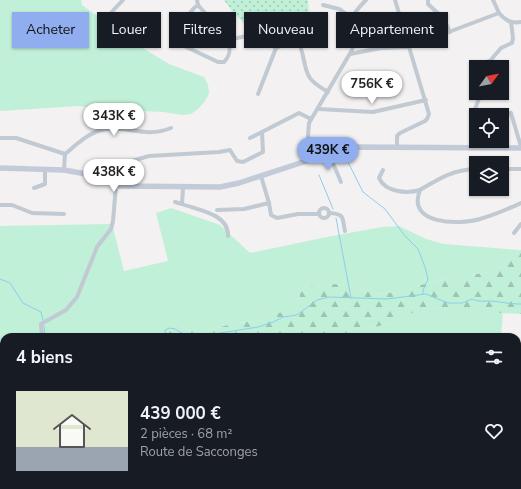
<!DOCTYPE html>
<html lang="fr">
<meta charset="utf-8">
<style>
:root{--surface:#171b24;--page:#242831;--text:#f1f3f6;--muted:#9ea1a6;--line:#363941;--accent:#8fadef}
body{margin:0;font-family:"Nunito Sans",sans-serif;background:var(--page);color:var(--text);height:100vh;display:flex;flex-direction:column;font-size:15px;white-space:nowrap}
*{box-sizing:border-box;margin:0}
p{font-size:13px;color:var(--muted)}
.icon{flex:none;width:22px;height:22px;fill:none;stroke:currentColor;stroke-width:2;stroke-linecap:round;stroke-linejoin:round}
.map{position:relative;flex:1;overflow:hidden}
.sheet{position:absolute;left:0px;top:333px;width:521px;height:156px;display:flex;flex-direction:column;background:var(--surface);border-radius:12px 12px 0 0;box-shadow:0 1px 3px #0004}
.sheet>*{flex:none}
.guide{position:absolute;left:12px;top:12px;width:497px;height:36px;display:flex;gap:8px}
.needle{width:26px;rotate:57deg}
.tools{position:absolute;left:469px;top:60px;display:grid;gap:8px}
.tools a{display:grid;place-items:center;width:40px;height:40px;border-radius:0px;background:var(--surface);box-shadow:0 1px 3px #0004;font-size:20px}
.price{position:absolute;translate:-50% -34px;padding:0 9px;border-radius:14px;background:#fff;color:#222;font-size:13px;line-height:26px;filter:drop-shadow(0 1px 2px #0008)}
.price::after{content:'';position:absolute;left:50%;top:24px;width:12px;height:9px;margin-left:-6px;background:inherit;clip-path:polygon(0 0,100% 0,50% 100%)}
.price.on{background:var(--accent);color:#111}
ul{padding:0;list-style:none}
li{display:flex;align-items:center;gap:12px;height:100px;padding:0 16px}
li+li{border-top:1px solid var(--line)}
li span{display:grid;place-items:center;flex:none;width:112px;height:80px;border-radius:0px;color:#555}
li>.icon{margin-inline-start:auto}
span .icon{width:48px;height:48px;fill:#fffc;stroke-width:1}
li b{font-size:17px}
h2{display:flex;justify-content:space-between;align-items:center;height:48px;padding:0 16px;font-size:17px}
.pill{padding:0 14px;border-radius:0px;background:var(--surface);box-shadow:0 1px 3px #0004;font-size:14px;line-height:36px}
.pill.on{background:var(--accent);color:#111}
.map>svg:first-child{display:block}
.grass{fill:#c0f0d8}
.forest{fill:url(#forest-firs)}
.park{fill:url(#park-dots)}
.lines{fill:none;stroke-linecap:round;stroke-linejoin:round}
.stream{stroke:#8cceee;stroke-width:1}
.street{stroke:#c1c9d2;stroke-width:4}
.secondary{stroke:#c3cbd9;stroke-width:5.5}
</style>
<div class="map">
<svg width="521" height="489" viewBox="0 0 521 489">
<defs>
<pattern id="forest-firs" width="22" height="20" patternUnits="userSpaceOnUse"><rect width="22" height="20" fill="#c0f0d8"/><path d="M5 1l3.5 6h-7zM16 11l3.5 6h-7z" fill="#9ec5b2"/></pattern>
<pattern id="park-dots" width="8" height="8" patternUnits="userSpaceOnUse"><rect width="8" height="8" fill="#c0f0d8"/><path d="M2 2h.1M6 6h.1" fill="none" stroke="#9ec5b2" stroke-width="1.8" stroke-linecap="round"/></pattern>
</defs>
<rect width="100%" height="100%" fill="#f3f1f1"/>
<g class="grass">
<path d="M0,0h81l1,5 54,39 33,20 35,13 4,8 1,8 -4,8 -7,8 -7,5 -9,1 -18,-3 -41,-2h-10l-34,-4 -79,5z"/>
<path d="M171,208l49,17 30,28 77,-16 55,-10 17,-1 27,13 18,5 75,6 -16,14 -13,8 -45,7 -28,7 -14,6 -30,2 -23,-9 -18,-1 -17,3 -12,-1 -3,7 -2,14 -3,2 -21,5 -9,6 -29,3 -31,8h-14l-14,-5 -18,8 1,3h-156v83l-4,3v-197l112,-2 12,47 44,-10 -12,-48z"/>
<path d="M443,308l60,5 -2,24h-137l4,-9 21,-4 30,-15z"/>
</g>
<g class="forest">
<path d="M519,250h2v64l-40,-2 -38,-4 -23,1 -31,15 -21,4 -4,9h-204l-1,-3 7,-8h11l14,5h14l31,-8 29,-3 9,-6 21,-5 3,-2 2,-14 2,-7 13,1 17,-3 18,1 23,9 30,-2 14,-6 28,-7 45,-7 13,-8z"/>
<path d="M4,420v65h455l6,4h-465v-66z"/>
<path d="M521,456v33h-26l2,-4h20v-27z"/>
</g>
<path class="park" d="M224,0h84l1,14 -51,18h-6l-20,-21z"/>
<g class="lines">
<g class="stream">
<path d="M346,158l17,34 22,17 20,27 13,13 7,18 3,12 -5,11v4"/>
<path d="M319,175l14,34"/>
<path d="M336,218l15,80"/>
<path d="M0,279l10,4 13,20 18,9 2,8"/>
<path d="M44,326l1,10"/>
<path d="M166,337l-1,-7 5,-2 5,1 13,8 13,-1 57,-9 15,-5 10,-5 14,-2 20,-15 12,-3 58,2 39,-5 22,9h14l10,-4c6,3 12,2 19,2 11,1 18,3 30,3"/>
<path d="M0,439l4,-3"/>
</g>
<g class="street">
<path d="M197,0l1,5 31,36 8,-3 19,-4 20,14"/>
<path d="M395,0l34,114 -2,5 -2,2 -25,12 -3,3v12"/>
<path d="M428,0v4l16,15 6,13"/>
<path d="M493,0l6,13"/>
<path d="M198,5l-4,3 -20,24v7l6,5 38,18h6c6,-6 7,-12 5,-21"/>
<path d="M323,5l16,4 13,9"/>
<path d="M106,18l17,-18"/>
<path d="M276,48l16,-6h6c7,11 5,27 12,36 4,6 12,10 18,14"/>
<path d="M350,54l31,-6 28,-1 90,-34c6,7 12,11 22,9"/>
<path d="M476,77l-3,-11 17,-5 11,-13 11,-5 1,-5 -2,-16"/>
<path d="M258,94l18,-46"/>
<path d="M318,109l55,3 53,-12"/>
<path d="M502,116l9,-3 10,34"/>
<path d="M476,119l-2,-7 7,-19"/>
<path d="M0,138h16l49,16"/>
<path d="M250,138l12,-6"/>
<path d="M329,154l12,28"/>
<path d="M315,158l-7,-22 1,-13 43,-73c4,-11 -4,-22 0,-32 3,-7 9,-13 14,-18"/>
<path d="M476,169c-24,1 -36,9 -56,21 -14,35 39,35 60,29 14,-4 28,-10 41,-16"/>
<path d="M502,169h19"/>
<path d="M64,170l1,-16c11,-9 22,-20 36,-24 24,-6 43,9 70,-2"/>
<path d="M383,170l-4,8c6,14 28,16 41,12"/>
<path d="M115,184l2,-16 4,-4 28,-8 70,-4 11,-2 7,11 6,1 20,-10 -1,-20 37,-19 12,6"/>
<path d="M34,188l11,-4v-15"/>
<path d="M183,188l-1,16c16,6 47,10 46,32"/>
<path d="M175,202l7,2"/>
<path d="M269,203l2,12 6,3 21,-4h20"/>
<path d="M0,205h12l20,8 32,1"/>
<circle cx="324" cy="213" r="5"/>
<path d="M217,210l27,-1 25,-6 -8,-27"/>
<path d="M329,213c16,1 13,4 16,18"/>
<path d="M514,233l7,-9"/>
<path d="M42,337l-1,-13 25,-14 11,-13 20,-50 14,-18 2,-8 3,-36"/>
<path d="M517,367l4,1"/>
</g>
<path class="secondary" d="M0,168l64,2 28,5 28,11 100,1 19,-4 104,-34 11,-2 167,1"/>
</g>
</svg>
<div class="tools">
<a><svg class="needle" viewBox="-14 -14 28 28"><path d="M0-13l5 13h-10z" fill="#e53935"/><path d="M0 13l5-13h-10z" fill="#9ea1a6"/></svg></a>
<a><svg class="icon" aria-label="locate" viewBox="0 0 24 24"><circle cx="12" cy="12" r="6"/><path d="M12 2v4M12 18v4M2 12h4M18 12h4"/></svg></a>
<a><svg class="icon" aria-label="layers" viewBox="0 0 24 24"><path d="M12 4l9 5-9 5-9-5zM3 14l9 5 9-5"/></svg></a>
</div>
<b class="price" style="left:372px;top:105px">756K €</b>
<b class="price" style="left:114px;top:137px">343K €</b>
<b class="price on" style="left:328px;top:171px">439K €</b>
<b class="price" style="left:114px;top:193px">438K €</b>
<div class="guide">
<a class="pill on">Acheter</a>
<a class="pill">Louer</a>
<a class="pill">Filtres</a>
<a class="pill">Nouveau</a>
<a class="pill">Appartement</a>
</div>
<section class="sheet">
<h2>4 biens<svg class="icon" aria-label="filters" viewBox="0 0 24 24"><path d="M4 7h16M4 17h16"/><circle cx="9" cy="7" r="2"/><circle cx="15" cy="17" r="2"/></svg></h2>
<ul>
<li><span style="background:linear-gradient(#dfe7d0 70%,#9aa5b1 0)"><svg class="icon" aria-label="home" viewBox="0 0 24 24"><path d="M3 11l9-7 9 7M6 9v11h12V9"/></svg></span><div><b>439 000 €</b><p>2 pièces · 68 m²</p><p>Route de Sacconges</p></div><svg class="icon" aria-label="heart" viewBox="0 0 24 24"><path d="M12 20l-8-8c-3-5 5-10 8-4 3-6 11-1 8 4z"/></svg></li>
</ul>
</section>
</div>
